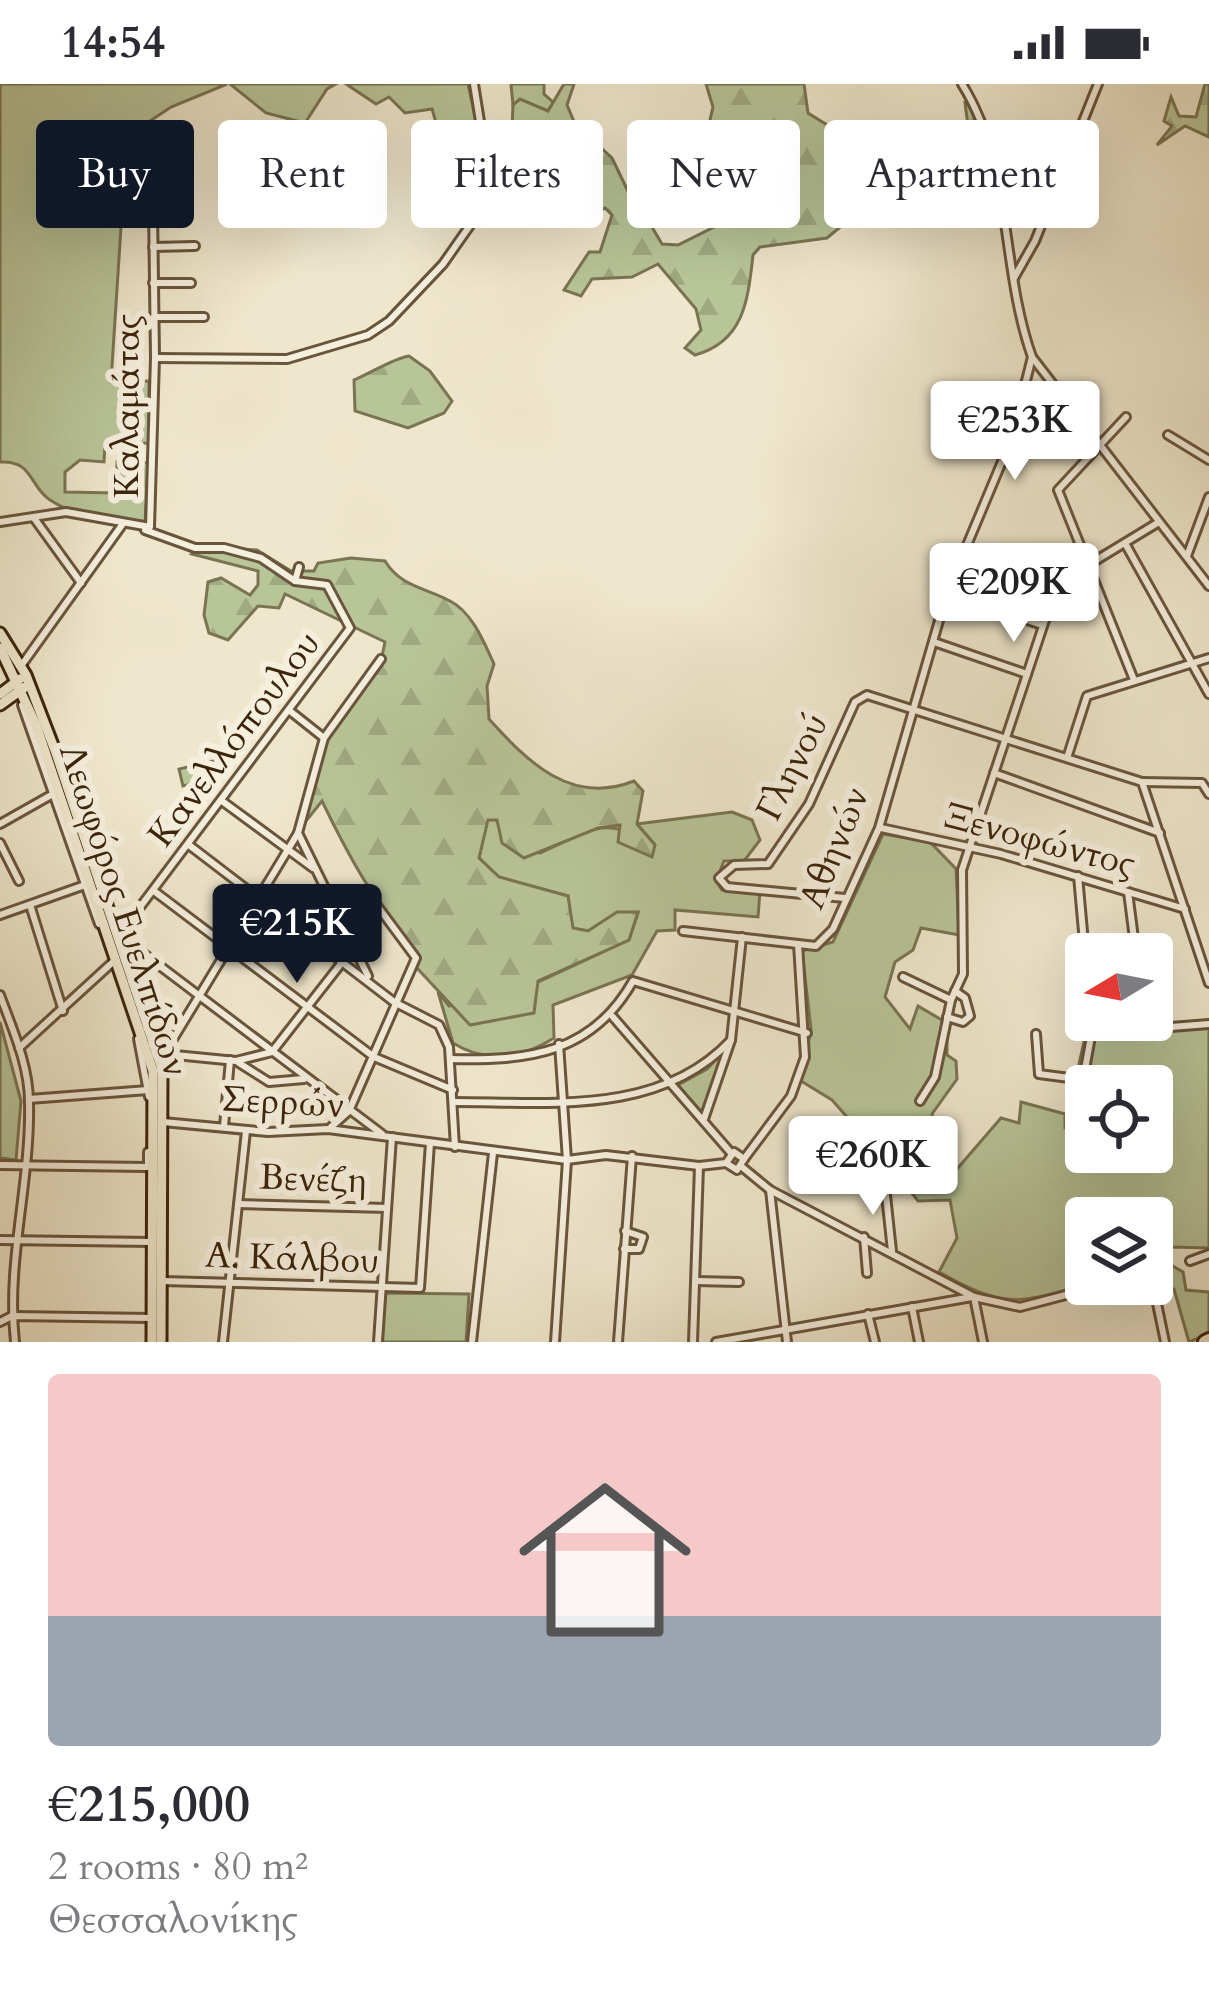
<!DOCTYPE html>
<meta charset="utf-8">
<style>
:root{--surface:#fff;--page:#f7f7f7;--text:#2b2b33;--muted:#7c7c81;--line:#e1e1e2;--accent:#111827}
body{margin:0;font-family:Cardo,serif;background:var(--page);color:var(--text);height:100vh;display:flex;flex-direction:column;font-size:45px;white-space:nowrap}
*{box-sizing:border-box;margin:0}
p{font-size:39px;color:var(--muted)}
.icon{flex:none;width:66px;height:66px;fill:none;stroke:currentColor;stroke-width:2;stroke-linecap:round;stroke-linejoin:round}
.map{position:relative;height:1258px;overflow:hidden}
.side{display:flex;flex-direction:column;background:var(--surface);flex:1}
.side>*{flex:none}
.hud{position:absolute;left:36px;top:36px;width:1137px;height:108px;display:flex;gap:24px}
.needle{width:78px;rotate:260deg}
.fabs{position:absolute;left:1065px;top:849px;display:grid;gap:24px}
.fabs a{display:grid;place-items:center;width:108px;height:108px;border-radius:12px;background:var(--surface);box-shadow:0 12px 48px #0002;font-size:60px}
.price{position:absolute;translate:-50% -102px;padding:0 27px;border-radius:12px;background:#fff;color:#222;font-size:39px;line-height:78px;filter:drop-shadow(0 3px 6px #0008)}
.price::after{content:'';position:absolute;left:50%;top:72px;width:36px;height:27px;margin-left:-18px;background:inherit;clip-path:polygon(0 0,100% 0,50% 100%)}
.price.active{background:var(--accent);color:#fff}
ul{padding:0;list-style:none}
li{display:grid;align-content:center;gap:24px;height:636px;padding:0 48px}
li+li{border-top:3px solid var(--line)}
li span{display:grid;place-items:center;height:372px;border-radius:12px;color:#555}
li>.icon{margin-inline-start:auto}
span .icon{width:216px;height:216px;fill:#fffc;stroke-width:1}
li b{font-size:51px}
.chip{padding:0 42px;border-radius:12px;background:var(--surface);box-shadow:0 12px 48px #0002;font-size:42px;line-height:108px}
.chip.active{background:var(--accent);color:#fff}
.status{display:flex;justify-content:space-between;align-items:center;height:84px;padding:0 60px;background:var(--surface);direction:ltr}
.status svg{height:33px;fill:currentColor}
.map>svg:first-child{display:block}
.green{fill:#b8c599;stroke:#7a7452;stroke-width:3}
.forest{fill:url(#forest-firs);stroke:#7a7452;stroke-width:3}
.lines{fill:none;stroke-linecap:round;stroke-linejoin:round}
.minor-casing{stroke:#69553b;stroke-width:12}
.major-casing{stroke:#3c240a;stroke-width:15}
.highway-casing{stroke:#3c240a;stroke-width:18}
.minor{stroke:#f5efde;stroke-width:6}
.major{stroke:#efe7cd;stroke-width:9}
.highway{stroke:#efe7cd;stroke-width:12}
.labels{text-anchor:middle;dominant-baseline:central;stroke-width:12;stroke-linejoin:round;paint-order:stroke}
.street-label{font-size:36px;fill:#3c240a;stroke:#f5efde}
</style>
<div class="status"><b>14:54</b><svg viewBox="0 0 49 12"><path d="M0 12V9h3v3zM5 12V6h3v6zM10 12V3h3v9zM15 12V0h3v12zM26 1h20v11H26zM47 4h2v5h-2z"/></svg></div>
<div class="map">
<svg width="1209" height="1258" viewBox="0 0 1209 1258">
<defs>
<pattern id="forest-firs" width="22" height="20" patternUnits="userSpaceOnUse" patternTransform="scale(3)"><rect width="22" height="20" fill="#b8c599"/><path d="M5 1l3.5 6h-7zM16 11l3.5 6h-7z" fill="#9fa982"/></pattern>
</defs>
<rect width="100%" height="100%" fill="#efe7cd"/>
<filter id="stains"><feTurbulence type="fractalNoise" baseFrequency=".00167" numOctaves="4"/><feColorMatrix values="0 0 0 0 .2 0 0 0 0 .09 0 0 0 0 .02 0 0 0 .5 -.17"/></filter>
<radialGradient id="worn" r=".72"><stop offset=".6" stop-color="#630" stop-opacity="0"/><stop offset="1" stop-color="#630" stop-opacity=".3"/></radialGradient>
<g class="green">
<path d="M0,0h227l-56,23 -24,16 7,75 -31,-2 -12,186 38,-1v62l-44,1 -1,18 -24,-2 -15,12v20l52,1v-31l31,1 -3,61c-28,-1 -71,-8 -95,-24 -21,-14 -17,-40 -50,-38z"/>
<path d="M230,0h106l-9,5 -22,34 -39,-10z"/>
<path d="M346,0h122l11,50 -18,5v-14l-24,1 -5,-17 -27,4 -16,-16 -13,7z"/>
<path d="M511,0h33v10l10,9 -6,8 -28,-11 -7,5z"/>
<path d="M213,677l4,17 -34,8 -4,-17z"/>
<path d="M732,728l20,8 8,20 -16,21h-20l-8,20 6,9 38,1 -2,26 -83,-7v20l-18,1 -25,44 -79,30 1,33c-31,20 -68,26 -101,5l-15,-51 11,14 89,-24 91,-42 9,-27h-21l-29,18 -16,-3 -4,-32 -69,-19 -20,-19 8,-39 10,1 43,33c53,-23 62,-39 115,-8l-18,-21z"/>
<path d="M883,750l47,8 26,27 3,66 -38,-7 -8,22 -18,12 -10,35 25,32 8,-23 29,17v32l9,6 1,18 -25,35 13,55h12l44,-51 18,5 2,-21 44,12v14l21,2v22h66v-66l-77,-4 10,-45 124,-9v220l-38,-1v18l12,7 3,18 23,2v42l-20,8 -15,-53 -38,-5h16v-66h-66l1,66c-70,20 -82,25 -148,-12l18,-34 -7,-38 -32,1 -7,-9 -23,-4 -13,-18 1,-20 -44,-50 -31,-19 10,-52 -9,-78 31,-9z"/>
<path d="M0,938l21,79 -5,59 -16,-2z"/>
<path d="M725,966l-23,63 -24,-28 29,-16z"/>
<path d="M385,1209l84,1 -3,48h-84z"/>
</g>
<g class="forest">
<path d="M564,0h10l-7,21 8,19 37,34 23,48 31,-31 7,4 -12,35 -12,8 13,22 16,1 36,-18 1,-50 -9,-15v-25l7,-30 -7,-23h98l4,29 37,23 27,-10 16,12 8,23 -28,43 -41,34 -67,9 -7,8c-5,45 -9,87 -58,100l-10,-7 16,-18 -5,-21 -38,-45 -26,13 -40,2 -11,17 -17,-6 25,-38h11l12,-37 -7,-7 -12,5 -18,-42 -35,-6 1,15 -14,-2 -16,-25 2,-48 7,-6 28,12z"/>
<path d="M1205,0h4v53l-24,-11 -28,19 15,-19 -8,-5 7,-24 8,19 17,1z"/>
<path d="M965,19l8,3 20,55 -5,32 -16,3 -26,-21 8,-10 5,12 15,-6z"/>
<path d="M409,272l21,15 22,30 -8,12 -36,15 -53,-17 -1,-31c15,-6 40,-22 55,-24z"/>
<path d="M203,462l54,4 34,21h23l4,-8 33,-5 34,3c16,26 39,26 65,40 22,11 34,41 44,63l-7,22 2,33c39,43 82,87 145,62l9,10 -6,33 18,21 -3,12 -34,-15 2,-17 -22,3 -74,30 -22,-15 -5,-23h-9l-9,38 20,19 69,19 5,32 15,3 29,-19h21l-9,28 -91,41 -4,32 -64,12 -54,-58 1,-15c-41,-46 -68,-95 -95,-151l-20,25 21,-81 58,-84 4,-19 -100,-48 -6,14 -21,-2 -30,34 -19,-7 -5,-18 4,-33 13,-4 29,17 8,-10v-14l-66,-17z"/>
</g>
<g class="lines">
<defs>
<g id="minor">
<path d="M962,0c51,82 38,183 70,273l177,229"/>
<path d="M153,163l42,-1"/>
<path d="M1014,194l21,-37 63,-157"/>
<path d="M153,199h38"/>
<path d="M154,233h50"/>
<path d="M155,274l132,1 81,-24 21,-14 54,-57 42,-60 4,-26 -15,-94"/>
<path d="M1126,333l-68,73 76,190"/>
<path d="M1168,351l41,25"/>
<path d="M34,434l47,65"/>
<path d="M0,438l66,-10 84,15 5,-169 -3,-226"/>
<path d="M145,446l50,18h29l37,10 34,23"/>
<path d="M1126,461l83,149"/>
<path d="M1187,472l22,-59"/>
<path d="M299,483l-4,14 32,4 23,43 -231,307 263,199"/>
<path d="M947,509l95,32"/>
<path d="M934,558l93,32"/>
<path d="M21,582l101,-141"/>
<path d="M22,621l77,219"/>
<path d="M290,627l34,27"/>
<path d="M1067,674l20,-62 122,-38"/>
<path d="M994,689l166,60"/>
<path d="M1142,698l60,1 7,11"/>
<path d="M222,717l91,67"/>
<path d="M0,740l53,-30"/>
<path d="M881,744l120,26 184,55"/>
<path d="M298,749l70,143"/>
<path d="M0,759l19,38"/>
<path d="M189,761l205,157 45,23 10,22 6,100"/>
<path d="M1078,792l8,89"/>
<path d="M154,807l220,166 79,33"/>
<path d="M1128,808l8,62"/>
<path d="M845,814l-118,-11 -8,-9 15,-13 34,-1 41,-60 46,-102 12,-7 275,87 67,201"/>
<path d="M30,821l33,106"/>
<path d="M0,831l85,-30"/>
<path d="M683,847l133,15 17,-17 46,-101 68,-235 64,-153 21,-83"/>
<path d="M903,893l48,23"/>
<path d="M0,911c12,33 29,70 29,107 2,80 -23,160 -14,240"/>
<path d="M613,933l118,136"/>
<path d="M947,933l16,5 7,-6 -5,-18 -10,-7"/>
<path d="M1095,949l114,-9"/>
<path d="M1036,950l3,40 38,5 7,-4 10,-55"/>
<path d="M138,955l11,58"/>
<path d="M19,964l95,-87"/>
<path d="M164,970l134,-221 26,-95 57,-79"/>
<path d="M165,970l71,7 36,-9 82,-105"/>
<path d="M450,975c78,2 142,-5 183,-78l174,52"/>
<path d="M239,979l30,19 35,-3"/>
<path d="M29,1015l119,-9"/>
<path d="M920,1017l15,-24 16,-77 12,-26 -1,-104 95,-286 102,-62"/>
<path d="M454,1018c96,0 206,14 277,-62"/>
<path d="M704,1035l27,-79 11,-103"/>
<path d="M163,1038l105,10 60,-3 239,31 39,-5 93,11 27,-3 11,7 7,-11 -10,-7 -8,11"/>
<path d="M224,1042l6,-66"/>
<path d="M331,1043l18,-16 67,-153 -49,-66"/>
<path d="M744,1075l47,-63 14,-39 -7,-113"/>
<path d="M0,1081l146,2"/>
<path d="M148,1083v-15"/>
<path d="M742,1083l28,23 204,107 46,10 84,-22 50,4 11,53"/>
<path d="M885,1102l7,65"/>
<path d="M770,1106l17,152"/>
<path d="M238,1120l149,4"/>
<path d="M864,1153l3,36"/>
<path d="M0,1156l152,2"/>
<path d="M624,1165h15l4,-12 -18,-6"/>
<path d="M1190,1177l19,-7"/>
<path d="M162,1197l258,7 10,-145"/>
<path d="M696,1197l43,1"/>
<path d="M974,1213l9,45"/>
<path d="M912,1223l7,35"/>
<path d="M868,1230l7,28"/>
<path d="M0,1238l12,-6 139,2"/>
<path d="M223,1258l23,-211"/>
<path d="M378,1258l14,-205"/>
<path d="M472,1258l21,-189"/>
<path d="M555,1258l12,-182 -8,-116"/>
<path d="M618,1258l14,-186"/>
<path d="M693,1258l6,-176"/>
<path d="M716,1258l256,-45"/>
</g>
<g id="major">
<path d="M0,549l26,42 30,78 106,316 -1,273"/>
<path d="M0,564l36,77 117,346 -1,271"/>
<path d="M0,610l20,-15"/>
<path d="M0,621l25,-18"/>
</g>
<path id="highway" d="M1205,1258l4,-2"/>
</defs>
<use href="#minor" class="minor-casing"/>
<use href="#major" class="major-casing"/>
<use href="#highway" class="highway-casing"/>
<use href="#minor" class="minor"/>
<use href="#major" class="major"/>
<use href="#highway" class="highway"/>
</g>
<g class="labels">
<g class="street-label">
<text transform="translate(126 322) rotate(-90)">Καλαμάτας</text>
<text transform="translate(234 655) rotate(-53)">Κανελλόπουλου</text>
<text transform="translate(792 683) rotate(-63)">Γληνού</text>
<text transform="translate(1040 756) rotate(15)">Ξενοφώντος</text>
<text transform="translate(834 764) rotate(-68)">Αθηνών</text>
<text transform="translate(124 826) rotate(72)">Λεωφόρος Ευελπίδων</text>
<text transform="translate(283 1018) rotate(3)">Σερρών</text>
<text transform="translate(313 1095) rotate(2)">Βενέζη</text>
<text transform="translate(292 1174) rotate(2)">A. Κάλβου</text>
</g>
</g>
<rect width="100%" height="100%" filter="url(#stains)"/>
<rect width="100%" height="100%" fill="url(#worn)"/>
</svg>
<div class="fabs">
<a><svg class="needle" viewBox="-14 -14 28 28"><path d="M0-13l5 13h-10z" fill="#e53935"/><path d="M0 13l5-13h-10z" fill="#7c7c81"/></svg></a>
<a><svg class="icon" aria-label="locate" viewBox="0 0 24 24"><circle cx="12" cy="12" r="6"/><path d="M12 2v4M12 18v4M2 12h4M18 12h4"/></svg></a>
<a><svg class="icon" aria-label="layers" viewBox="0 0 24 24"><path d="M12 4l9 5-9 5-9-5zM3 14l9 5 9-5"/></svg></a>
</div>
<b class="price" style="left:1015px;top:399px">€253K</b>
<b class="price" style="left:1014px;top:561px">€209K</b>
<b class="price active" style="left:297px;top:902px">€215K</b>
<b class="price" style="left:873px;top:1134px">€260K</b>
<div class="hud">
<a class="chip active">Buy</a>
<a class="chip">Rent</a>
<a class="chip">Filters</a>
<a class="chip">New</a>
<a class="chip">Apartment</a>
</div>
</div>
<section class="side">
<ul>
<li><span style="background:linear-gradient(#f6c9c9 65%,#9aa5b1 0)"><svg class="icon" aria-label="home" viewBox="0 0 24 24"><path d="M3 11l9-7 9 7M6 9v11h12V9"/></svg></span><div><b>€215,000</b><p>2 rooms · 80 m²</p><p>Θεσσαλονίκης</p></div></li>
</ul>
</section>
